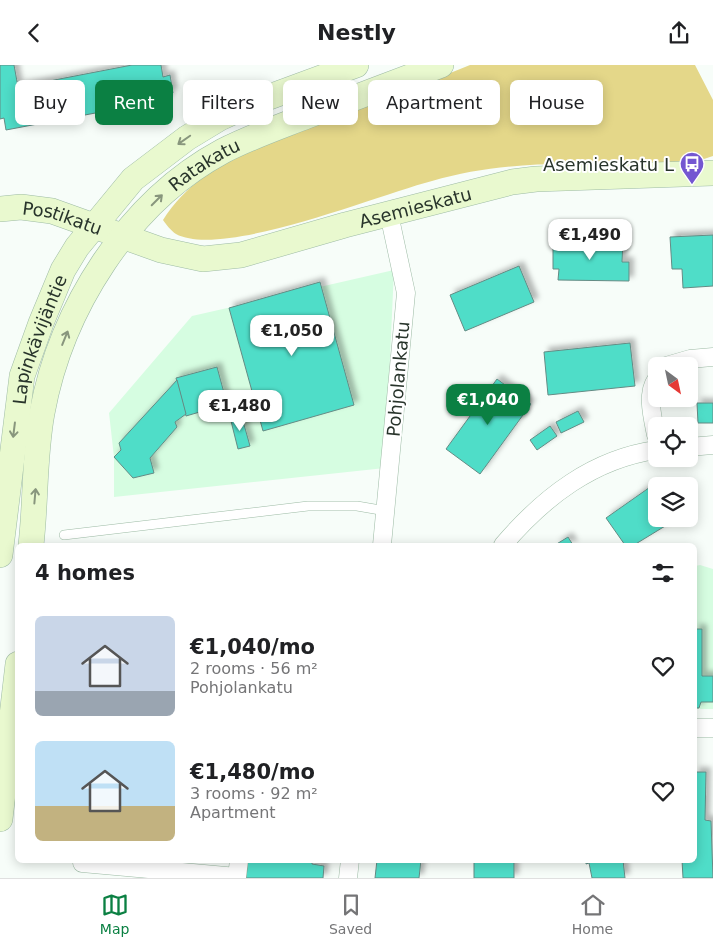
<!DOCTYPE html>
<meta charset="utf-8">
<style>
:root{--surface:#fff;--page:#f6f6f6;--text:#202124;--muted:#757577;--line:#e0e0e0;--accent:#0b8043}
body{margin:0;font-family:"DejaVu Sans",sans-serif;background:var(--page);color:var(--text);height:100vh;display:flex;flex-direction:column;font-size:19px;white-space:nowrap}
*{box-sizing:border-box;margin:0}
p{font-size:16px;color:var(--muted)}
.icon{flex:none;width:28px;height:28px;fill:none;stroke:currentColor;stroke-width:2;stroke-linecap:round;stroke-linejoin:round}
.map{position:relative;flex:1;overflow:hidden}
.details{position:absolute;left:15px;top:478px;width:682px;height:320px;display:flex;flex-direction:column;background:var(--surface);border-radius:8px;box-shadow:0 2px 12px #0003}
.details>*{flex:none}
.hud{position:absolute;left:15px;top:15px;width:684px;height:45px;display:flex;gap:10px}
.needle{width:32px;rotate:147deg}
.fabs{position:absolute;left:648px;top:292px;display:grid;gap:10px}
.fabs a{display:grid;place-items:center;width:50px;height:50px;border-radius:8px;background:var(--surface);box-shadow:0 2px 12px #0003;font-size:25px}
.price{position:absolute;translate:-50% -42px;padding:0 11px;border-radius:10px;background:#fff;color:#222;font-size:16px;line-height:32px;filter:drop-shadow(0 1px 2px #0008)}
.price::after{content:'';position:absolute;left:50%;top:30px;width:15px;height:11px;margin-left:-8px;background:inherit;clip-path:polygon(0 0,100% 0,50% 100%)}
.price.active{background:var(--accent);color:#fff}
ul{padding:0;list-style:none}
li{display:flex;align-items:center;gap:15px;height:125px;padding:0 20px}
li span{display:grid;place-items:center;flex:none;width:140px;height:100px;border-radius:8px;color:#555}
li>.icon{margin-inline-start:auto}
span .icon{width:60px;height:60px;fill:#fffc;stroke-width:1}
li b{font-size:21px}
h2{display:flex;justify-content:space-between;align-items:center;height:60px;padding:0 20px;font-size:21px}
.pill{padding:0 18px;border-radius:8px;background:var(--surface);box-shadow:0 2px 12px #0003;font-size:18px;line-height:45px}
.pill.active{background:var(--accent);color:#fff}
header{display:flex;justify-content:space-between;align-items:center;height:65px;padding:0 20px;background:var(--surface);font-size:22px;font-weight:700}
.dock{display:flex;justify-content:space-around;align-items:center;height:70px;border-top:1px solid var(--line);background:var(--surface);font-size:14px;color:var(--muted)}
.dock a{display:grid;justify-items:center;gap:2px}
.dock .active{color:var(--accent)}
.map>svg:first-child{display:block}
.built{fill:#d6fde1}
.green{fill:#e4d789}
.building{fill:#4fddc8;stroke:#648b84;filter:url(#shadow)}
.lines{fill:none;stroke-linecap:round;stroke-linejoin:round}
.lane-casing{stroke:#9dbba5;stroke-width:10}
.street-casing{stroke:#9dbba5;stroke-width:19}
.secondary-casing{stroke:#9dbba5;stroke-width:26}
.lane{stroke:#fff;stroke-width:9}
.street{stroke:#fff;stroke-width:18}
.secondary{stroke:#e9f9cf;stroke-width:25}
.oneway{stroke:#88967d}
.labels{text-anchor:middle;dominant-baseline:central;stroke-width:4;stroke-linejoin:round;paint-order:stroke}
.poi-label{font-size:18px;fill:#28342b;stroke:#fff;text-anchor:end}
.street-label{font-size:18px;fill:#28342b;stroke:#fff}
</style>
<header><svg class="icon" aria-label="back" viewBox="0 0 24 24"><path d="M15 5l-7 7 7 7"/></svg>Nestly<svg class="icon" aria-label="share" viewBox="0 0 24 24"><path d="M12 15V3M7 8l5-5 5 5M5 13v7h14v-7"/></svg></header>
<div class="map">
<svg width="713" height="813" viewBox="0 0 713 813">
<defs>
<filter id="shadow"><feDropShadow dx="4.5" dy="-4.5" stdDeviation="2.5" flood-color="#0004"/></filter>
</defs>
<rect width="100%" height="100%" fill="#f7fdf9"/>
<g class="built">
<path d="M394,205l-9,198 -271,29v-40l-5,-44 83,-97z"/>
<path d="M700,500l13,4v140h-18v-143z"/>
</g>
<path class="green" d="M470,0h225l18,35v56c-23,9 -79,13 -105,11 -14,-1 -28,-4 -41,-3 -46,0 -91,4 -135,17 -54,14 -210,78 -256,53 -5,-3 -10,-10 -13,-14 38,-61 115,-80 180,-105 43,-16 85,-33 127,-50z"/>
<g class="building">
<path d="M0,0h14l4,22 114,-22h29l2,12 7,-2 3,18 -5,1 1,5 -163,31 -2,-12 -4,1z"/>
<path d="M713,170v51l-30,2 -1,-19h-10l-2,-32z"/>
<path d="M553,176h70l-1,21h7v19l-71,-1 1,-11h-6z"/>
<path d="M519,201l15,36 -69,29 -15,-36z"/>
<path d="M320,217l34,123 -91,26 -34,-123z"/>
<path d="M630,278l5,43 -87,9 -4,-43z"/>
<path d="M217,302l10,37 -41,12 -10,-38z"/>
<path d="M497,314l34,25 -51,70 -34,-25z"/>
<path d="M177,315l9,34 -11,8 2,5 -27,31 4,15 -21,5 -19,-21 7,-7 -2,-7z"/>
<path d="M697,338h16v20h-15z"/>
<path d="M578,346l6,11 -23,11 -5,-11z"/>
<path d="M241,349l9,32 -12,3 -8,-32z"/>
<path d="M550,361l7,10 -20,14 -7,-10z"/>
<path d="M653,420l3,5v29l19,1 -41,25h-9l-19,-27z"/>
<path d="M568,472l5,8h-18z"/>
<path d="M695,564h7v47h11v26h-12l-2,6h-4z"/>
<path d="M695,707h11l-1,48 6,1 2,57h-30l-1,-18h13z"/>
<path d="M248,795h64v4l12,2 -1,12h-77z"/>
<path d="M377,795h44l-2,18h-44z"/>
<rect x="474" y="795" width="40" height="18"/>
<path d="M586,795h37l2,18h-33l-3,-15 -3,1z"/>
</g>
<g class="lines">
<defs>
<path id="lane" d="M64,470l244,-29h49l29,5"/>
<g id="street">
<path d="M666,301l24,-7 23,-2"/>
<path d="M656,315c-10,14 -3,39 0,55"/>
<path d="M689,382l24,-2"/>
<path d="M382,480l24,-252 -17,-79"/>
<path d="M503,480c41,-48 90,-86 153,-95"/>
<path d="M695,663h18"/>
<path d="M82,795v3l155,14 2,-17"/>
<path d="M348,813l2,-18"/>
</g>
<g id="secondary">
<path id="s1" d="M0,144l21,-2 31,4 109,39 42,9 38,-4 104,-30 167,-43 24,-3 177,-6"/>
<path id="s2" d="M31,480c5,-43 3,-89 11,-132 19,-104 86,-211 181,-262 27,-14 56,-24 84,-35 45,-17 89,-34 134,-51"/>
<path id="s3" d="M0,490l22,-179 19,-53 22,-53 14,-23 56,-68 54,-41 33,-20 33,-15 103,-38"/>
<path d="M0,754l18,-155"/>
</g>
</defs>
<use href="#lane" class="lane-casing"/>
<use href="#street" class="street-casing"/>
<use href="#secondary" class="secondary-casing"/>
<use href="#lane" class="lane"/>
<use href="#street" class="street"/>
<use href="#secondary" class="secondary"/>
</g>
<defs><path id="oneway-shaft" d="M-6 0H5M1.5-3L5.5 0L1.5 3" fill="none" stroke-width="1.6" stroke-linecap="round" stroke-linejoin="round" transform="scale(1.25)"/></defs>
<g class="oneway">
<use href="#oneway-shaft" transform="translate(184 75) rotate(145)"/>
<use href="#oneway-shaft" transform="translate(157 135) rotate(-45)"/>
<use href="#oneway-shaft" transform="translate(65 273) rotate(-68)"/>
<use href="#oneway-shaft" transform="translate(14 365) rotate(97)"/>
<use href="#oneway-shaft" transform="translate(35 431) rotate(-85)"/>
</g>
<defs>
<symbol id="bus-pin" viewBox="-11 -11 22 30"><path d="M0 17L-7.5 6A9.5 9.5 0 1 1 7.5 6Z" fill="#7457d1" stroke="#fff"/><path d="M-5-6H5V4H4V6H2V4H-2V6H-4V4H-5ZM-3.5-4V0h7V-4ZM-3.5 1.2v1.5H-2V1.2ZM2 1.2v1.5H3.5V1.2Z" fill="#fff"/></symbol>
</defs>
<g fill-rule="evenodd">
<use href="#bus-pin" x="678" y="85" width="28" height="38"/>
</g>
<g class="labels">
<g class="poi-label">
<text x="674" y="99">Asemieskatu L</text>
</g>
<g class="street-label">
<text stroke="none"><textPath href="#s2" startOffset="438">Ratakatu</textPath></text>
<text stroke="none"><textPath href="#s1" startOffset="430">Asemieskatu</textPath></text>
<text stroke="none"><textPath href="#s1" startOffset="64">Postikatu</textPath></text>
<text stroke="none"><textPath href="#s3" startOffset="220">Lapinkävijäntie</textPath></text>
<text transform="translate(398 314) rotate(-85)">Pohjolankatu</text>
</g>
</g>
</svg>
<div class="fabs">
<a><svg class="needle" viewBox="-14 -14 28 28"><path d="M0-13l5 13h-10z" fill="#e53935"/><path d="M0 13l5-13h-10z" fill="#757577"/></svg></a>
<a><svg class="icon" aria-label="locate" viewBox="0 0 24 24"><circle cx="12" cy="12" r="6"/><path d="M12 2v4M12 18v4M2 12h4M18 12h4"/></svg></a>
<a><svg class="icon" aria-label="layers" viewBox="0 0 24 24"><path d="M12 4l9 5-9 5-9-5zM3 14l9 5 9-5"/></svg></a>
</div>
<b class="price" style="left:590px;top:196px">€1,490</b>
<b class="price" style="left:292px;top:292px">€1,050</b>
<b class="price active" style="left:488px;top:361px">€1,040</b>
<b class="price" style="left:240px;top:367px">€1,480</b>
<div class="hud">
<a class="pill">Buy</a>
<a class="pill active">Rent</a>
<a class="pill">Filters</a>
<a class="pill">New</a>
<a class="pill">Apartment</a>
<a class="pill">House</a>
</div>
<section class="details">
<h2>4 homes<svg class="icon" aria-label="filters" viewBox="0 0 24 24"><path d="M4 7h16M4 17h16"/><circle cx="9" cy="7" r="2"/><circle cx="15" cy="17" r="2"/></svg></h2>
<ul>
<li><span style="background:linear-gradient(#c9d6e8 75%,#9aa5b1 0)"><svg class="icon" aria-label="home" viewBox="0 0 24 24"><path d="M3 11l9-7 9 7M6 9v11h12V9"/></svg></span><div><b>€1,040/mo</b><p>2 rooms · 56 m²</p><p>Pohjolankatu</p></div><svg class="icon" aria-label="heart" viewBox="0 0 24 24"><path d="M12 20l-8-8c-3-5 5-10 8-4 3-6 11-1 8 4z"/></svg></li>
<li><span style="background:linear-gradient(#bfe0f5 65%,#c2b280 0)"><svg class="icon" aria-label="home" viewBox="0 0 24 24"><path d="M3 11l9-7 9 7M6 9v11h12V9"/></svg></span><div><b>€1,480/mo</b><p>3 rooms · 92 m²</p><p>Apartment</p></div><svg class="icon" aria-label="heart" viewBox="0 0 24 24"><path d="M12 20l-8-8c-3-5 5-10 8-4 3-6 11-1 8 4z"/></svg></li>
</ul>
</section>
</div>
<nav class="dock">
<a class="active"><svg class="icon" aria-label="map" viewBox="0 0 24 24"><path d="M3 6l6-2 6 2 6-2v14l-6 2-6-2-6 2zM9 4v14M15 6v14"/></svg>Map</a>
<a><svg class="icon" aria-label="saved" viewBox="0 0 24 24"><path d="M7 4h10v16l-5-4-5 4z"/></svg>Saved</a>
<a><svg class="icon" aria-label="home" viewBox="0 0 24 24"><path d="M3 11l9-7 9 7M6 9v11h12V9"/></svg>Home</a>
</nav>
